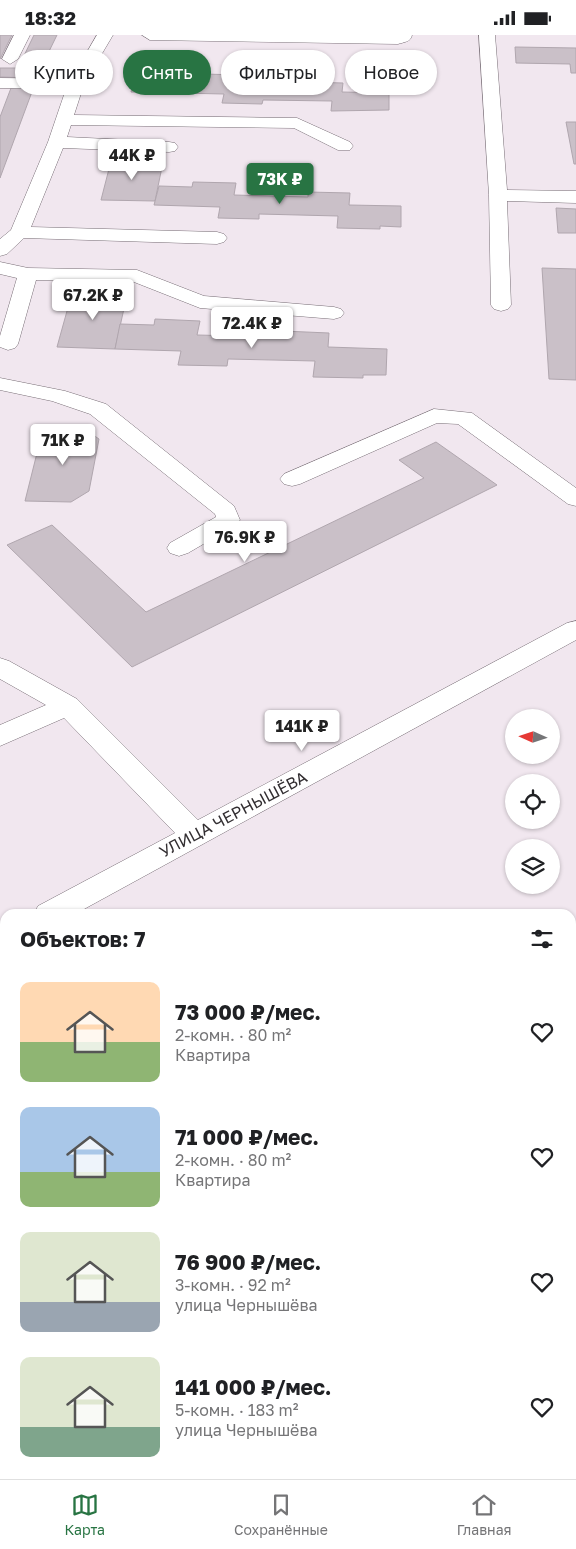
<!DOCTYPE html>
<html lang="ru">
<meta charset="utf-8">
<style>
:root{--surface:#fff;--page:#f6f6f6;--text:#202124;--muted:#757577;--line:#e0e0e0;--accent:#287443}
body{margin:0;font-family:"Golos Text",sans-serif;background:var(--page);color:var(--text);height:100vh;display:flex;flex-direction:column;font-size:19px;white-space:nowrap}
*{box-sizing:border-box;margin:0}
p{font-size:16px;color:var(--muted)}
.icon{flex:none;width:28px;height:28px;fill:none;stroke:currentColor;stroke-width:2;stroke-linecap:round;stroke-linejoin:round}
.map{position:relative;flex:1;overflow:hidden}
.panel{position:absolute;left:0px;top:874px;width:576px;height:571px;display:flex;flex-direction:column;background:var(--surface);border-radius:15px 15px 0 0;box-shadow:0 1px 4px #0004}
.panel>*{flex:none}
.guide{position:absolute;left:15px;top:15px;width:546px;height:45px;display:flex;gap:10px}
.needle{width:32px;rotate:273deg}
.buttons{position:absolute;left:505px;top:674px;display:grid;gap:10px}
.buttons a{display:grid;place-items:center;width:55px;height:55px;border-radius:50%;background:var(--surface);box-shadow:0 1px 4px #0004;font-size:25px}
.price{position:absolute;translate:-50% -42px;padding:0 11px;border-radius:5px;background:#fff;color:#222;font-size:16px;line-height:32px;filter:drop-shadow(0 1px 2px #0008)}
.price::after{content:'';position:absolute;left:50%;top:30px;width:15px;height:11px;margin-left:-8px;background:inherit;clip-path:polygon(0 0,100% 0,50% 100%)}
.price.current{background:var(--accent);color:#fff}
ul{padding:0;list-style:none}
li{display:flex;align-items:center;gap:15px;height:125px;padding:0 20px}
li span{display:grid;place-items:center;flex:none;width:140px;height:100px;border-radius:10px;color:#555}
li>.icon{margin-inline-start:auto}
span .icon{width:60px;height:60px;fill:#fffc;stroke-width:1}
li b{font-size:21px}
h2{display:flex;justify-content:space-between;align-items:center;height:60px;padding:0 20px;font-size:21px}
.tag{padding:0 18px;border-radius:22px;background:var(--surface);box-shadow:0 1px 4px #0004;font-size:18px;line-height:45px}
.tag.current{background:var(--accent);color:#fff}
.status{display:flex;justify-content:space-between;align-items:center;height:35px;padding:0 25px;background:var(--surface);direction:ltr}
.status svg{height:14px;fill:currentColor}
.menu{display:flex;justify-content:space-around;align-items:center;height:70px;border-top:1px solid var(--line);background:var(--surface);font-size:14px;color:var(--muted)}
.menu a{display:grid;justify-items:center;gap:2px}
.menu .current{color:var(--accent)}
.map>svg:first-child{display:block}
.building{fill:#cac0c8;stroke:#b0a6ae}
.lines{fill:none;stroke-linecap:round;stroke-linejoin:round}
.minor-casing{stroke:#786e76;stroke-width:1}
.path{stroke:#898287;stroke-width:4;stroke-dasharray:5 3;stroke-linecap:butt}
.minor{fill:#fff;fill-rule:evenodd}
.labels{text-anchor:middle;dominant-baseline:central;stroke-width:4.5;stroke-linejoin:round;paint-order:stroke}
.street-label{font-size:16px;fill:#322e31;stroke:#fff}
</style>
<div class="status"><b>18:32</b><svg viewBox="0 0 49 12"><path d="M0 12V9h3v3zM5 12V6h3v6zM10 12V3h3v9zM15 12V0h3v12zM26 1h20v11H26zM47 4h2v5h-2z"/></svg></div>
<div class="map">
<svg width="576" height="1444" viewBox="0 0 576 1444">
<rect width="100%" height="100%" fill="#f1e7ef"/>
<g class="building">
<path d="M0,0h12l-12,24z"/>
<path d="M34,0h23l-21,43 -36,-1v-9h18z"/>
<path d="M515,12l61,1v25h-5l-1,-9 -54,-1z"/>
<path d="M139,23l44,1 -6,34 -46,-1z"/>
<path d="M203,39l36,1 -2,9 68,2 1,-4 37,1 -1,9 47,1v17l-58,1 1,-10 -69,-1 -1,4 -40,-1 2,-9 -47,-1 3,-15h22z"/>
<path d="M11,53l22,1 -33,89v-61z"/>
<path d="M566,87h10v42h-2z"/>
<path d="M111,126l52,1 -8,39 -54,-1z"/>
<path d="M193,147l43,1 -2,12 74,2v-5l42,1 -1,12 52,1v21l-21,-1v3l-43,-1 1,-12 -79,-2v5l-41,-1 2,-11 -66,-2 5,-19 33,1z"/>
<path d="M556,173l20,1v24h-18z"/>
<path d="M542,233l34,1v111l-27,-1z"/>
<path d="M72,258l55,2 -12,54 -58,-2z"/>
<path d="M155,284l45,2 -3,14 85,2 1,-6 46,2 -1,14 59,2 -1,26h-23v3l-50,-1 2,-16 -87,-2 -1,7 -49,-1 3,-14 -66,-2 5,-25 34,1z"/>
<path d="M43,394l43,1 13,9 -10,52 -18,11 -46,-1z"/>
<path d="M436,407l61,43 -365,182 -125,-122 45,-20 94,87 278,-134 -25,-18z"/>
</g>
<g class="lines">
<defs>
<g id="minor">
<path d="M14,0h16l-12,24 -8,5 -8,-5z"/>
<path d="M97,0h16l-29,49 -10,31 223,3 53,24 3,4 -3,4h-12l-44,-22 -223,-3 -4,12 102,5 6,1 3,4 -3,4 -6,1 -106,-4 -32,79 186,5 7,2 3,4 -3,4 -7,2 -193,-6 -17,16 -7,2v-17l11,-9 37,-88 18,-53 -66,-1v-10l71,1z"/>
<path d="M142,0h270c-1,7 -8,7 -14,9l-248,-4z"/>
<path d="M479,0h16l12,155 69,1v12l-69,-2 4,104 -3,4 -7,2 -7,-2 -3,-4 -2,-110z"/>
<path d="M0,227l28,6 109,2 67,26 130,11 7,2 3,4 -3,4 -7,2 -134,-11 -66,-26 -98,-2 -18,64 -3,4 -7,2 -8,-3v-11l17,-58 -17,-4z"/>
<path d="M0,343l65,13 41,13 128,102 6,14 -4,5 -48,28 -9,3 -9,-3 -3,-5 3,-5 46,-26 -1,-3 -125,-100 -38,-13 -52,-11z"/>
<path d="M434,374l38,4 104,75v18l-8,-2 -110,-80 -21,-1 -137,61 -8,2 -8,-2 -4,-5 4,-5z"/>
<path d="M576,586v19l-501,274h-41l4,-8 137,-73 -111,-115 -64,28v-21l46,-20 -46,-26v-21l9,3 68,38 121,121 369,-197z"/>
<path d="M5,890v25l-5,2v-25z"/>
<path d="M5,1215v34l-5,1v-34z"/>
<path d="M5,1421v19h21v4h-26v-21z"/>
</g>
</defs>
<use href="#minor" class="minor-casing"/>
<g class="path">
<path d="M571,1381l5,-1"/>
<path d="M220,1444l22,-4"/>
</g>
<use href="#minor" class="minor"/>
</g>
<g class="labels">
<g class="street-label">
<text transform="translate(233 779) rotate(-28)">УЛИЦА ЧЕРНЫШЁВА</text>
</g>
</g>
</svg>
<div class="buttons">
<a><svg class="needle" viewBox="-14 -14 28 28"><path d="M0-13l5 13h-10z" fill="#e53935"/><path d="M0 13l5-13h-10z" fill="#757577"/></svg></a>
<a><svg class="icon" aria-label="locate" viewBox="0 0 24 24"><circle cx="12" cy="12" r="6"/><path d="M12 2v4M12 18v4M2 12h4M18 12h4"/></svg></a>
<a><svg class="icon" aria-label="layers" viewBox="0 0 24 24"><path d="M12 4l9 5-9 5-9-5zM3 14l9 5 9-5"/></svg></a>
</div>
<b class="price" style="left:132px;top:146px">44K ₽</b>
<b class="price current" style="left:280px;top:170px">73K ₽</b>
<b class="price" style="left:93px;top:286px">67.2K ₽</b>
<b class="price" style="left:252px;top:314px">72.4K ₽</b>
<b class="price" style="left:63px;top:431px">71K ₽</b>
<b class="price" style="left:245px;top:528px">76.9K ₽</b>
<b class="price" style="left:302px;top:717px">141K ₽</b>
<div class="guide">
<a class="tag">Купить</a>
<a class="tag current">Снять</a>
<a class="tag">Фильтры</a>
<a class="tag">Новое</a>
</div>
<section class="panel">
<h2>Объектов: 7<svg class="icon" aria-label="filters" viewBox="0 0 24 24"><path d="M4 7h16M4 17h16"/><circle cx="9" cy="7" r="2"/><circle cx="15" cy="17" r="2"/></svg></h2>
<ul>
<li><span style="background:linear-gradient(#ffd9b3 60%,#8fb573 0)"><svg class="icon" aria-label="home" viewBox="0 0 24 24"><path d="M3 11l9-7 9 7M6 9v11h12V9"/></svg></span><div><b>73 000 ₽/мес.</b><p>2-комн. · 80 m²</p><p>Квартира</p></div><svg class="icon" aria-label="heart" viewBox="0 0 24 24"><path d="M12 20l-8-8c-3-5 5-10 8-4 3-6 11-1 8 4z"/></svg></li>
<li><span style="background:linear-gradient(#a9c7e8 65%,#8fb573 0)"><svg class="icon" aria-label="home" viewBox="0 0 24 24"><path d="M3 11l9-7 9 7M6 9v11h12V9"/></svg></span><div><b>71 000 ₽/мес.</b><p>2-комн. · 80 m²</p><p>Квартира</p></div><svg class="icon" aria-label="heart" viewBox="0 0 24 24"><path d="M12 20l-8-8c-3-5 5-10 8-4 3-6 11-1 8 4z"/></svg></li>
<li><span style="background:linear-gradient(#dfe7d0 70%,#9aa5b1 0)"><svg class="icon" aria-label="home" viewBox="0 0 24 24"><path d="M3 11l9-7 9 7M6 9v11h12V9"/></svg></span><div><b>76 900 ₽/мес.</b><p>3-комн. · 92 m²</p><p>улица Чернышёва</p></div><svg class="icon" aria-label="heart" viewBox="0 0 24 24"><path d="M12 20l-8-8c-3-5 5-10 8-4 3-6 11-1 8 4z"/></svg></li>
<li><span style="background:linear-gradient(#dfe7d0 70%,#7fa58c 0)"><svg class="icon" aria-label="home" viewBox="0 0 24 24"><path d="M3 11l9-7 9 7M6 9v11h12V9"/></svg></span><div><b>141 000 ₽/мес.</b><p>5-комн. · 183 m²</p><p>улица Чернышёва</p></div><svg class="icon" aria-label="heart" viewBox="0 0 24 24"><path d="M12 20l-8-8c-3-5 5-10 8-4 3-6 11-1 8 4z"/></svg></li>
</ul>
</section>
</div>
<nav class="menu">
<a class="current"><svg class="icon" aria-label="map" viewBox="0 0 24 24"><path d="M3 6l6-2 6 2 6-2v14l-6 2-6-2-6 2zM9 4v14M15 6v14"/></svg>Карта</a>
<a><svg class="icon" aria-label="saved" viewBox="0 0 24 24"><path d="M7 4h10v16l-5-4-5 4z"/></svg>Сохранённые</a>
<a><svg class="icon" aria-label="home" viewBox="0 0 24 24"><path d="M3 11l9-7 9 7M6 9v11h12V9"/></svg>Главная</a>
</nav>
